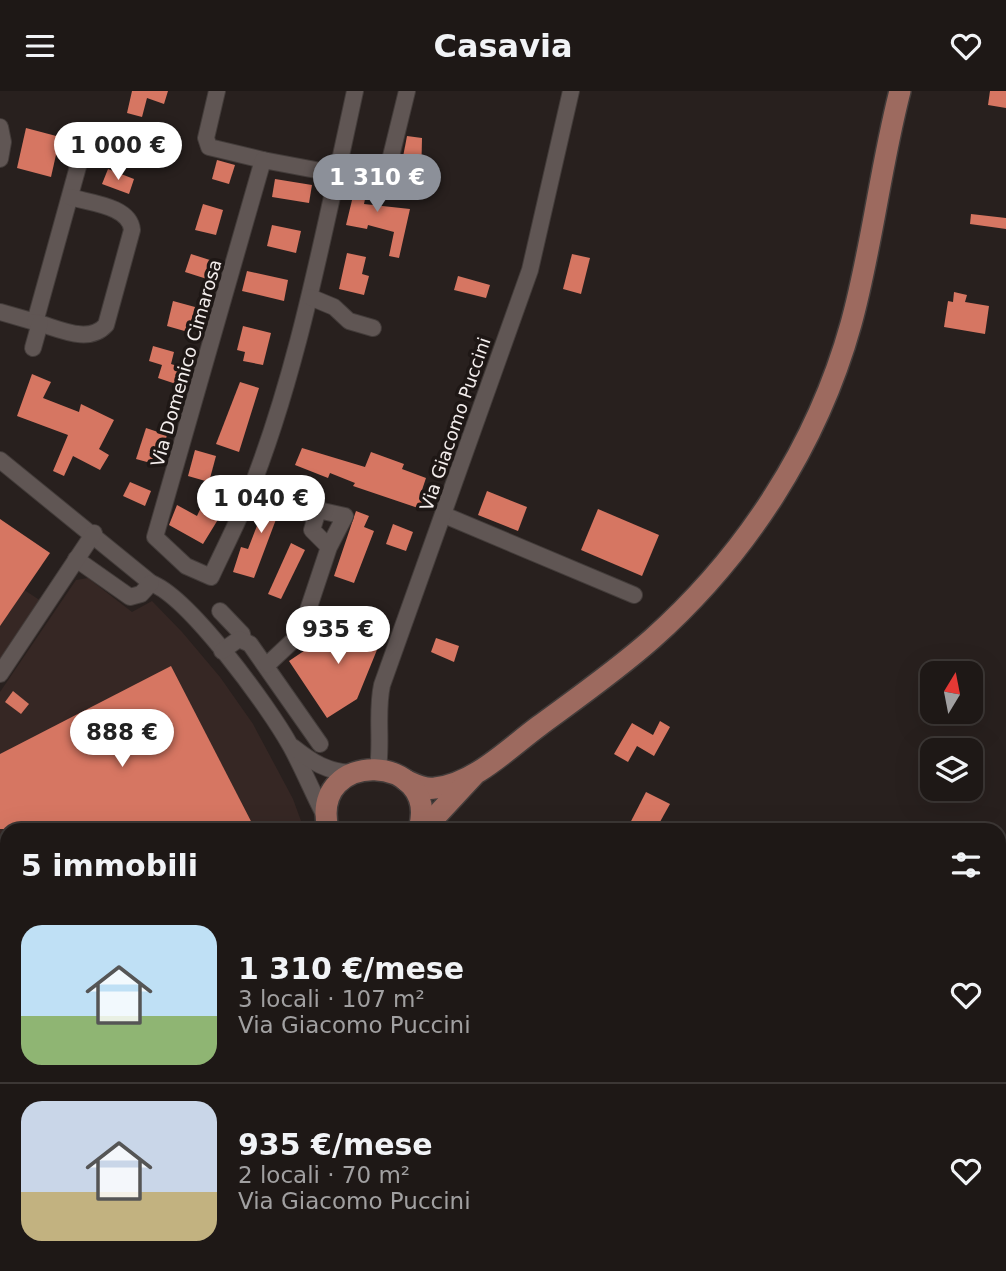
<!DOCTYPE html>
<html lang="it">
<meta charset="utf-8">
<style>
:root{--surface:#1e1816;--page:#2b2523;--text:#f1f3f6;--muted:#a1a0a1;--line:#3c3735;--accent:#8c9099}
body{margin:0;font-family:"DejaVu Sans",sans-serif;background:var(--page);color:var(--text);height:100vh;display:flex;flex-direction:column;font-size:26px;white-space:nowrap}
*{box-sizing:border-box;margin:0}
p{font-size:23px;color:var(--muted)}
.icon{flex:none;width:38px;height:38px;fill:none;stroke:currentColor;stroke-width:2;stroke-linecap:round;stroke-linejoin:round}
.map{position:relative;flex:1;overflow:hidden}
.panel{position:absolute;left:0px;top:732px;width:1006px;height:450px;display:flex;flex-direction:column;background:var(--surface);border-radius:21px 21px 0 0;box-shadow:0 7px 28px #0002,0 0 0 2px var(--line)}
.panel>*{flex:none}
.needle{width:46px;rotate:10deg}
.tools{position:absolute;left:920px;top:570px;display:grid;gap:14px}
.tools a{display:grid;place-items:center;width:63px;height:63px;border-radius:14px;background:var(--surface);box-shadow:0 7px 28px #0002,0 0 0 2px var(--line);font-size:35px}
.price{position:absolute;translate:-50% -60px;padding:0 16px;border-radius:24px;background:#fff;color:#222;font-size:23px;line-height:46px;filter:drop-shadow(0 2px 4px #0008)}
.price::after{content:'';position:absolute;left:50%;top:42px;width:21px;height:16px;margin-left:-10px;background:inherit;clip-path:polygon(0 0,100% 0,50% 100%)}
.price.current{background:var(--accent);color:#fff}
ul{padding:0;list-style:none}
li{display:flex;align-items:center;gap:21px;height:175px;padding:0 21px}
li+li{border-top:2px solid var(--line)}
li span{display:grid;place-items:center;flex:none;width:196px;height:140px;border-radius:21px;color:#555}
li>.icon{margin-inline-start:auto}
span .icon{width:84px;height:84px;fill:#fffc;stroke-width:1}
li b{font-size:30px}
h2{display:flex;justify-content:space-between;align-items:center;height:84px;padding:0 21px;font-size:30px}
header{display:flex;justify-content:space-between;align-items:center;height:91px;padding:0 21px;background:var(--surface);font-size:32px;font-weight:800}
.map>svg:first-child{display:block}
.built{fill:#362724}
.building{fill:#d67662}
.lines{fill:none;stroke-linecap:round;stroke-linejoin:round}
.minor-casing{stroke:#433c3a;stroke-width:18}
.major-casing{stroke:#433c3a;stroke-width:24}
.minor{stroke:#605654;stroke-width:16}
.major{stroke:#9d6a5f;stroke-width:21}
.labels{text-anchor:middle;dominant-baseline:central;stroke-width:7;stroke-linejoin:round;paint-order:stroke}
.street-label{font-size:18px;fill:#f4eeed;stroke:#1e1715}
</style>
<header><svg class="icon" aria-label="menu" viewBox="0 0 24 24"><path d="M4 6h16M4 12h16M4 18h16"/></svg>Casavia<svg class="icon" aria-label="heart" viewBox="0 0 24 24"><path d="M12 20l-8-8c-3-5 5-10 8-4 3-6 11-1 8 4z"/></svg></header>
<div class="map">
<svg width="1006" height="1180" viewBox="0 0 1006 1180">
<rect width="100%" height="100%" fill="#28201e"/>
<g class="built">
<path d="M0,483l41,27 -41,60z"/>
<path d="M88,487l44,34 20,-11 30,31 38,45 33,47 40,75 11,30h-297v280l-7,-5v-412l76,-112z"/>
<path d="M0,1036l7,5v133h277l-4,6h-280z"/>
</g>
<g class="building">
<path d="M132,0h36l-4,13 -17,-6 -5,19 -15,-4z"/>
<path d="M990,0h16v17l-18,-3z"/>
<path d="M26,37l34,9 -9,40 -34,-9z"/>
<path d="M407,45l15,2 -1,43 -22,-3z"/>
<path d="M217,69l18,5 -6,19 -17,-5z"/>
<path d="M360,76l11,2 -7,35 46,5 -11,49 -10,-2 5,-24 -26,-7 -1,4 -21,-4z"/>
<path d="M108,78l26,10 -5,15 -27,-10z"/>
<path d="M275,88l37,6 -3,18 -37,-6z"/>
<path d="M203,113l20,6 -7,25 -21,-5z"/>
<path d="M971,123l35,4v11l-36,-5z"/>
<path d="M272,134l29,6 -5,22 -29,-7z"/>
<path d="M347,162l19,4 -4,17 7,2 -5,19 -25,-6z"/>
<path d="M191,163l22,7 -6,18 -22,-7z"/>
<path d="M572,163l18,4 -9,36 -18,-5z"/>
<path d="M247,180l41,9 -4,21 -42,-10z"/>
<path d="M458,185l32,9 -4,13 -32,-8z"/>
<path d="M954,201l13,3 -2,7 24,4 -4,28 -41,-7 4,-26 5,1z"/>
<path d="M173,210l22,6 -7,25 -21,-6z"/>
<path d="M243,235l28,7 -8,32 -20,-4 2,-9 -8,-2z"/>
<path d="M153,255l21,6 -3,12 13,4 -5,17 -21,-7 4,-13 -13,-4z"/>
<path d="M32,283l19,8 -8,16 36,14 2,-8 33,16 -15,29 10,6 -9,15 -27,-14 -9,20 -11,-5 15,-36 -51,-19z"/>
<path d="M240,291l19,6 -20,64 -23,-8z"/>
<path d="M146,337l21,7 -9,30 -22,-6z"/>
<path d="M302,357l63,19 6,-15 33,12 -2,5 24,9 -5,15 5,2 -5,14 -68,-23 2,-3 -25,-10 -2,5 -33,-13z"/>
<path d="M195,359l21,6 -7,26 -21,-6z"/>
<path d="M130,391l21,9 -6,15 -22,-10z"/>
<path d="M273,393l14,6 -33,88 -21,-6 8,-25 7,2z"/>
<path d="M487,400l40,16 -9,24 -40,-16z"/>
<path d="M203,412l19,10 -19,31 -34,-19 8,-20 20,11z"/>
<path d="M598,418l61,26 -17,41 -61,-26z"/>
<path d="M356,420l13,5 -5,11 10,4 -20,52 -20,-7z"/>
<path d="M0,428l50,34 -50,73z"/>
<path d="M393,433l20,8 -7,19 -20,-7z"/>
<path d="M291,452l14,7 -24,49 -13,-5z"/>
<path d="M339,527l34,13 8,9 -24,59 -30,19 -38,-57 43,-29z"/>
<path d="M436,547l23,8 -5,16 -23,-10z"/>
<path d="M171,575l84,163h-255v-75z"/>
<path d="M13,600l16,13 -8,10 -16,-12z"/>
<path d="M660,630l10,6 -16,29 -17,-10 -9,16 -14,-8 18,-31 21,12z"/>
<path d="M646,701l24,12 -14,25h-29z"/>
</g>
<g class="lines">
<defs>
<g id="minor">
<path d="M217,0l-11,47 3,9 54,13"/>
<path d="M0,36l3,15 -3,17"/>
<path d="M263,69l74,14c-24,110 -48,221 -90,325 -11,27 -24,52 -36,78l-25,-11 -31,-29z"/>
<path d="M337,83l18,-83"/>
<path d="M383,98l24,-98"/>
<path d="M310,206l24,10 15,14 24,7"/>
<path d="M0,221l35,10 52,-188"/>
<path d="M35,231c23,6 53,23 71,3l26,-95c-2,-24 -42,-27 -62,-33"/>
<path d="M33,257l7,-25"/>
<path d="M0,369l151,123c38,14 118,124 139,162 13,23 23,49 36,73"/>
<path d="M444,424l190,80"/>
<path d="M76,468l54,38 11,-3 10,-11"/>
<path d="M220,520l22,23 1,5"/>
<path d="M222,560l17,-12 11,5 70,100"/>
<path d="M267,574l33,-31 29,-87 16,-31 -27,-6 -6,20 17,17"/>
<path d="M0,583l94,-141"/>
<path d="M293,656c19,15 34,25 60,26"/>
<path d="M378,677c4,-28 -2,-56 4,-83l148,-415 41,-179"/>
<path d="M999,952l7,6"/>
<path d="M0,1024l7,5"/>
<path d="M457,1180l5,-6"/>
</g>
<g id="major">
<path d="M405,689c9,4 19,10 30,8 39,-4 74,-40 104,-62 38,-28 78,-56 113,-87 94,-84 165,-193 199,-315 21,-76 29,-156 49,-233"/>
<path d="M328,738c-19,-82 113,-76 91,0"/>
<path d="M424,738l50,-54"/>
<path d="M432,1174l1,6"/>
</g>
</defs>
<use href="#minor" class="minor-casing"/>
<use href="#major" class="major-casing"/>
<use href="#minor" class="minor"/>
<use href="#major" class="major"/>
</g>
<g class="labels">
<g class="street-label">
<text transform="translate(186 272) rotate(-74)">Via Domenico Cimarosa</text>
<text transform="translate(455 333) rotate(-71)">Via Giacomo Puccini</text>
</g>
</g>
</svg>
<div class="tools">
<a><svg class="needle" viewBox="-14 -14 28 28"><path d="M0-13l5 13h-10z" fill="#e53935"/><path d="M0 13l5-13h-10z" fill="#a1a0a1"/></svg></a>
<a><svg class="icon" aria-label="layers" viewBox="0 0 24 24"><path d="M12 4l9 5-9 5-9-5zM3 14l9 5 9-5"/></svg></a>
</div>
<b class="price" style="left:118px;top:91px">1 000 €</b>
<b class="price current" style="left:377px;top:123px">1 310 €</b>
<b class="price" style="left:261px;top:444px">1 040 €</b>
<b class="price" style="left:338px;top:575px">935 €</b>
<b class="price" style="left:122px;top:678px">888 €</b>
<section class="panel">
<h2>5 immobili<svg class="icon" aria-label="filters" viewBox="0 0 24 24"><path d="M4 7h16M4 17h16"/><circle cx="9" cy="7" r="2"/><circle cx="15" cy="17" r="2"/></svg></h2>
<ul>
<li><span style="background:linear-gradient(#bfe0f5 65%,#8fb573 0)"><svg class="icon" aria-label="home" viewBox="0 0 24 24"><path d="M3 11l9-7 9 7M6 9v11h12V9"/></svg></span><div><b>1 310 €/mese</b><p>3 locali · 107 m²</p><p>Via Giacomo Puccini</p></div><svg class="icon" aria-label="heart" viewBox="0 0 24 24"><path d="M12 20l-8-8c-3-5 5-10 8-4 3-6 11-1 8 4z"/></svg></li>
<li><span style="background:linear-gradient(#c9d6e8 65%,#c2b280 0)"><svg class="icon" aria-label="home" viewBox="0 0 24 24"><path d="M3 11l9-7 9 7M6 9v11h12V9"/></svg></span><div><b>935 €/mese</b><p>2 locali · 70 m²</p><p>Via Giacomo Puccini</p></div><svg class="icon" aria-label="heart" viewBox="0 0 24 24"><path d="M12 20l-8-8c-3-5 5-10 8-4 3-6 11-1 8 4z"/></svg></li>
</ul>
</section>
</div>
